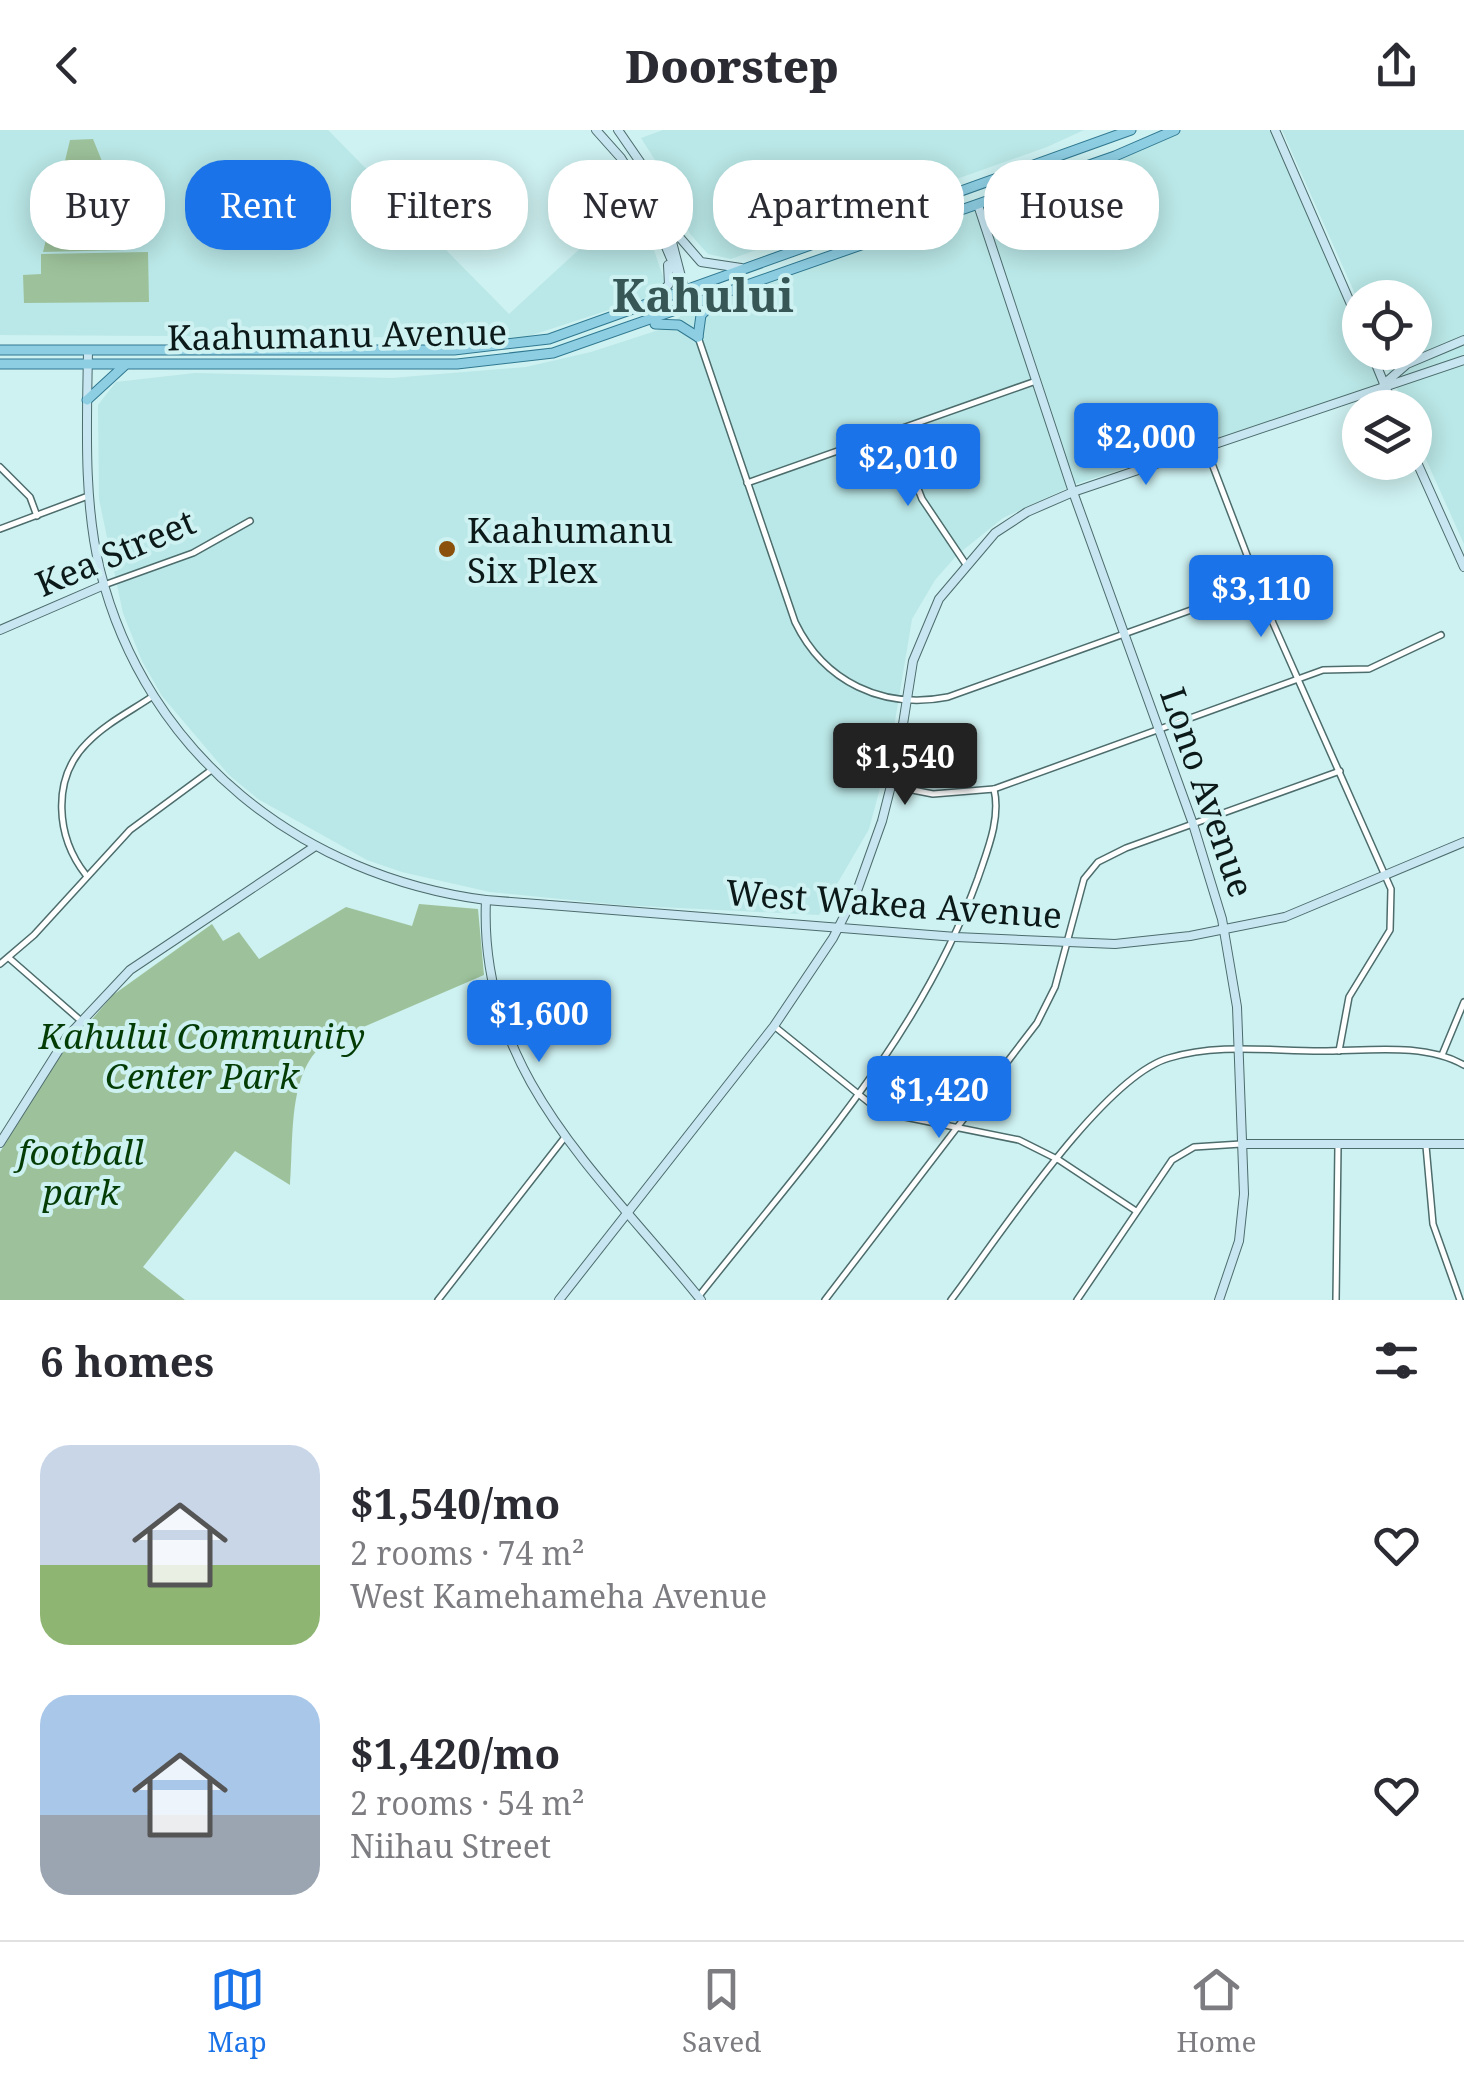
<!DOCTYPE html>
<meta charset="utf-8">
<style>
:root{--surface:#fff;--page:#f7f7f7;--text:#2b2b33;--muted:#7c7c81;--line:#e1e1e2;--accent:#1a73e8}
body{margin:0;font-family:"Noto Serif",serif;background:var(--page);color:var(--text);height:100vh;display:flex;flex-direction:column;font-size:38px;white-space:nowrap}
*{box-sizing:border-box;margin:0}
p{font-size:32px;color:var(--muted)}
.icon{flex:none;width:55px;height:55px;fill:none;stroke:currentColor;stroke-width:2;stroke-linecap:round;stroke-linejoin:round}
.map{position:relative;height:1170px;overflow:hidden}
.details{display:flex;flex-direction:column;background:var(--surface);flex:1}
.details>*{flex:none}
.guide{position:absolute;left:30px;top:30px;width:1405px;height:90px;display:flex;gap:20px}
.fabs{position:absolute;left:1342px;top:150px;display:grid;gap:20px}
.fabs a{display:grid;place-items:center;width:90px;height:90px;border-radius:50%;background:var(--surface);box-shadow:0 5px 25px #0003;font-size:50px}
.price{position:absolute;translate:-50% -85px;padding:0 22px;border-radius:10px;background:var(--accent);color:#fff;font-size:32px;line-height:65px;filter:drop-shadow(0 2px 5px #0008)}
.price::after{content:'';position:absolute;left:50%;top:60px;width:30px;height:22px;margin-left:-15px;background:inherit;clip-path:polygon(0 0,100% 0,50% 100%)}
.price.selected{background:#222;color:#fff}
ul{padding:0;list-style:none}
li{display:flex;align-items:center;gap:30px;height:250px;padding:0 40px}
li span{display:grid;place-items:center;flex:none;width:280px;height:200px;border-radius:30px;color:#555}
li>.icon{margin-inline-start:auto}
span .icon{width:120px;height:120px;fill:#fffc;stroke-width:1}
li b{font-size:42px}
h2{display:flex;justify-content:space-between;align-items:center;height:120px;padding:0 40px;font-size:42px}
.pill{padding:0 35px;border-radius:40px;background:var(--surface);box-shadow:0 5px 25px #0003;font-size:35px;line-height:90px}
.pill.selected{background:var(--accent);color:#fff}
header{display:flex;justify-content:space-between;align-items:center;height:130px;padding:0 40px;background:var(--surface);font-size:45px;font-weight:800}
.menu{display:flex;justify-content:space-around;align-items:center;height:140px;border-top:2px solid var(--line);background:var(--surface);font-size:28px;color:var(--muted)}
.menu a{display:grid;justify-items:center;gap:5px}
.menu .selected{color:var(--accent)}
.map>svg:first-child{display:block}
.built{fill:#bae7e7}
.green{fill:#9dc29b}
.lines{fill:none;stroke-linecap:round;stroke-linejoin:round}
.street-casing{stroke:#4d6c6c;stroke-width:8}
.secondary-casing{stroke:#4d6c6c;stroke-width:10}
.primary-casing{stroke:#307990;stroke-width:11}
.street{stroke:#fff;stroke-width:5}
.secondary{stroke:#c7e6f1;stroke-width:8}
.primary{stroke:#8ecee3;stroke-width:9}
.poi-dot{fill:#8b500b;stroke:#cef1f1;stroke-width:4}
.labels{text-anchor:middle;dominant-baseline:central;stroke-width:8;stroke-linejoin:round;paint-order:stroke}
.street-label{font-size:35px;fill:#0c1919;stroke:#cef1f1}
.poi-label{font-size:35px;fill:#0c1919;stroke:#cef1f1;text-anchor:start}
.park-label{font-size:35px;font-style:italic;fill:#043c06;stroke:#cef1f1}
.district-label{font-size:45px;font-weight:bold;fill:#375656;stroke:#cef1f1}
</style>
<header><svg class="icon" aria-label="back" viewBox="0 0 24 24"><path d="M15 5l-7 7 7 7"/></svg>Doorstep<svg class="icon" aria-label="share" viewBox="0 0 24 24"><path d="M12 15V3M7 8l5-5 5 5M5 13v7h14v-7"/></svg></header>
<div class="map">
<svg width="1464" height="1170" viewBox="0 0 1464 1170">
<rect width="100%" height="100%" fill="#cef1f1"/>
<g class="built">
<path d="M0,0h328l181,184 115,-106 -17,-30 7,-11 25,40 26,75 -7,12 -135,44 -523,-3z"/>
<path d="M663,0h421l-37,17 -316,112 -23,-5 -18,-20 -25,-58 -24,-38z"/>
<path d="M1175,0h100l85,195v27l11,1 13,31 -308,100 -73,34 -46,37 -22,25 -23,39 -22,132 -21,78 -50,86 -198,-10 -131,-13 -88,-20 -35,-12 -109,-61 -29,-24 -67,-79 -20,-35 -19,-48 -24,-114 -1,-94 18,-23 79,-9 197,5 134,-11 65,-15 77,-25 22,-19z"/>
<path d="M1282,0h182v414l-49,-109v-27l-10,-1 -24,-54 34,-1v-54h-55v7z"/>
</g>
<g class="green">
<path d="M93,9l30,74 -21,1v17h23l1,19 -83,2 27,-112z"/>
<path d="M148,122l1,50 -125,1 -1,-28 18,-1v-20z"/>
<path d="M419,774l59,5 6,66 -160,69c-37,29 -30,97 -34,141l-55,-34 -92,116 42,33h-185v-148l60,-96 53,-61 99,-71 11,17 16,-9 20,27 87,-52 66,19z"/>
</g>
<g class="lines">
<defs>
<g id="street">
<path d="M698,207l97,285c29,60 88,88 153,75l310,-111"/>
<path d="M895,300l27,69 43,64"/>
<path d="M1206,318l67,175 118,266 -1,41 -41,67 -10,54"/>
<path d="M0,337l30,30 7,19"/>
<path d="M747,353l289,-102"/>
<path d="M0,399l88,-33"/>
<path d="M104,455l89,-32 57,-32"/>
<path d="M892,656l41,8 61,-5 329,-119 46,-1 72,-34"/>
<path d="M86,745c-30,-38 -35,-96 1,-132 18,-19 44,-32 66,-47"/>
<path d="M9,828l71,62"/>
<path d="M0,834l34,-29 96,-105 80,-59"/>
<path d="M774,896l98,79 23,10 124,25 40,20 77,51"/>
<path d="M1442,925l22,-53"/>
<path d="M1426,1016l7,78 27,76"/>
<path d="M699,1166c104,-132 221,-257 279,-418 9,-27 23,-59 16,-89"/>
<path d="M438,1170l127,-163"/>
<path d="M825,1170l212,-277 18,-36 29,-108 14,-17 28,-14 214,-77"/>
<path d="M951,1170c45,-59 151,-223 218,-242 49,-15 101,-7 152,-7 45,0 103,-9 143,14"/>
<path d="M1077,1170l95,-140 22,-13 47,-3"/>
<path d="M1336,1170l2,-154"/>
</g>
<g id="secondary">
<path d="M596,0l25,28 24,39 40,95"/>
<path d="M618,0l40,58 27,104"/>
<path d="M1275,0l85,195"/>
<path d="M978,75l95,287 120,332 29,95 15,88 7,187 -5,47 -20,59"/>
<path d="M675,102l26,30 40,6"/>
<path d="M659,166l10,-12 -1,-19"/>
<path d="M88,220c-1,71 -5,150 12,220 46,185 202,306 386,330l470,37 159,7 75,-8 95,-19 179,-75"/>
<path d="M1371,222l23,56"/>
<path d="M1384,254l23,-20 57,-24"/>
<path d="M1415,328l49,109"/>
<path d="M0,500l104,-45"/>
<path d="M486,770c-8,174 115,275 215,400"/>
<path d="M0,1013l67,-106 63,-67 184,-123"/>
<path d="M1244,1014h220"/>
<path d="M559,1170l215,-274 59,-88 24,-47 25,-70 15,-59 16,-101 26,-62 56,-66 32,-21 46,-20 391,-132"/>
</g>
<g id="primary">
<path d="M655,194l24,1 19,12"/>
<path d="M698,207l3,-22 14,-14"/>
<path d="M0,220h454l95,-11 582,-209"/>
<path d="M0,234h457l96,-11 562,-197 60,-26"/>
<path d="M87,270l37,-34"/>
</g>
</defs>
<use href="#street" class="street-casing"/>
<use href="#secondary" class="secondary-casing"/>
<use href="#primary" class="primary-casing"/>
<use href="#street" class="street"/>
<use href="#secondary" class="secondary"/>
<use href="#primary" class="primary"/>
</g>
<circle class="poi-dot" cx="447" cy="419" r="10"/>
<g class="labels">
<g class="street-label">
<text transform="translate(337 204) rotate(-1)">Kaahumanu Avenue</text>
<text transform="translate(115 422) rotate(-23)">Kea Street</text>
<text transform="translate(1208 662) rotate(71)">Lono Avenue</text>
<text transform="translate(894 773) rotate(4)">West Wakea Avenue</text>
</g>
<g class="poi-label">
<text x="467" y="399">Kaahumanu<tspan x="467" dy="40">Six Plex</tspan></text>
</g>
<g class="park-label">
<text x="202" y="905">Kahului Community<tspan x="202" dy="40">Center Park</tspan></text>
<text x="81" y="1021">football<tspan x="81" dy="40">park</tspan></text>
</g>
<g class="district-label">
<text x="703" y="164">Kahului</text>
</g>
</g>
</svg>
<div class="fabs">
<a><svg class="icon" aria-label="locate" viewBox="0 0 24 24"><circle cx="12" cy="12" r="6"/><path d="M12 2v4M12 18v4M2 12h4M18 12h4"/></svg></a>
<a><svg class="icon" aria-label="layers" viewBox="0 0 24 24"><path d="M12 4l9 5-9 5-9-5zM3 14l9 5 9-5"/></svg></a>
</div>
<b class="price" style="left:1146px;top:358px">$2,000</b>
<b class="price" style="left:908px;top:379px">$2,010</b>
<b class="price" style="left:1261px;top:510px">$3,110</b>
<b class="price selected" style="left:905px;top:678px">$1,540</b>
<b class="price" style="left:539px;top:935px">$1,600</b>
<b class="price" style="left:939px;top:1011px">$1,420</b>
<div class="guide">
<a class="pill">Buy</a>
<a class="pill selected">Rent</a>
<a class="pill">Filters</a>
<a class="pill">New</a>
<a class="pill">Apartment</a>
<a class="pill">House</a>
</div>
</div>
<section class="details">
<h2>6 homes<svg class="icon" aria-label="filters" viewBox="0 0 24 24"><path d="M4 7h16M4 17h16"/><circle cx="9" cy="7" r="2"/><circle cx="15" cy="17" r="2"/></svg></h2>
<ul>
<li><span style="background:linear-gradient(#c9d6e8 60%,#8fb573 0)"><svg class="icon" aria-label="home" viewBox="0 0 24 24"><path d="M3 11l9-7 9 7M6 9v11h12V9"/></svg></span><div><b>$1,540/mo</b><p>2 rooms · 74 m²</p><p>West Kamehameha Avenue</p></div><svg class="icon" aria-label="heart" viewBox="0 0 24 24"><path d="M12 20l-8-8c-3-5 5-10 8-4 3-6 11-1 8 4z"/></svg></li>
<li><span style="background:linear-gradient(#a9c7e8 60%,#9aa5b1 0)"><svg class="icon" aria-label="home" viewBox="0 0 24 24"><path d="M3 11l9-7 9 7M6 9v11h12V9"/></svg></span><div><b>$1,420/mo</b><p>2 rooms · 54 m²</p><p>Niihau Street</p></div><svg class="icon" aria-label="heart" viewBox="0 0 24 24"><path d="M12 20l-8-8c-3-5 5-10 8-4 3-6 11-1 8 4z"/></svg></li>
</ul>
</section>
<nav class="menu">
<a class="selected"><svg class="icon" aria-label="map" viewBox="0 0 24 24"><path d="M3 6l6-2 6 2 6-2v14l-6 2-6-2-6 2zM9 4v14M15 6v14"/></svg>Map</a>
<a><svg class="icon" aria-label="saved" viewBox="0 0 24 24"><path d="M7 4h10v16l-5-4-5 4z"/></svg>Saved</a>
<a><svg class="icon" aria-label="home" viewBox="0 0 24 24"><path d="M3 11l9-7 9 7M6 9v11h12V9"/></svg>Home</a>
</nav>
